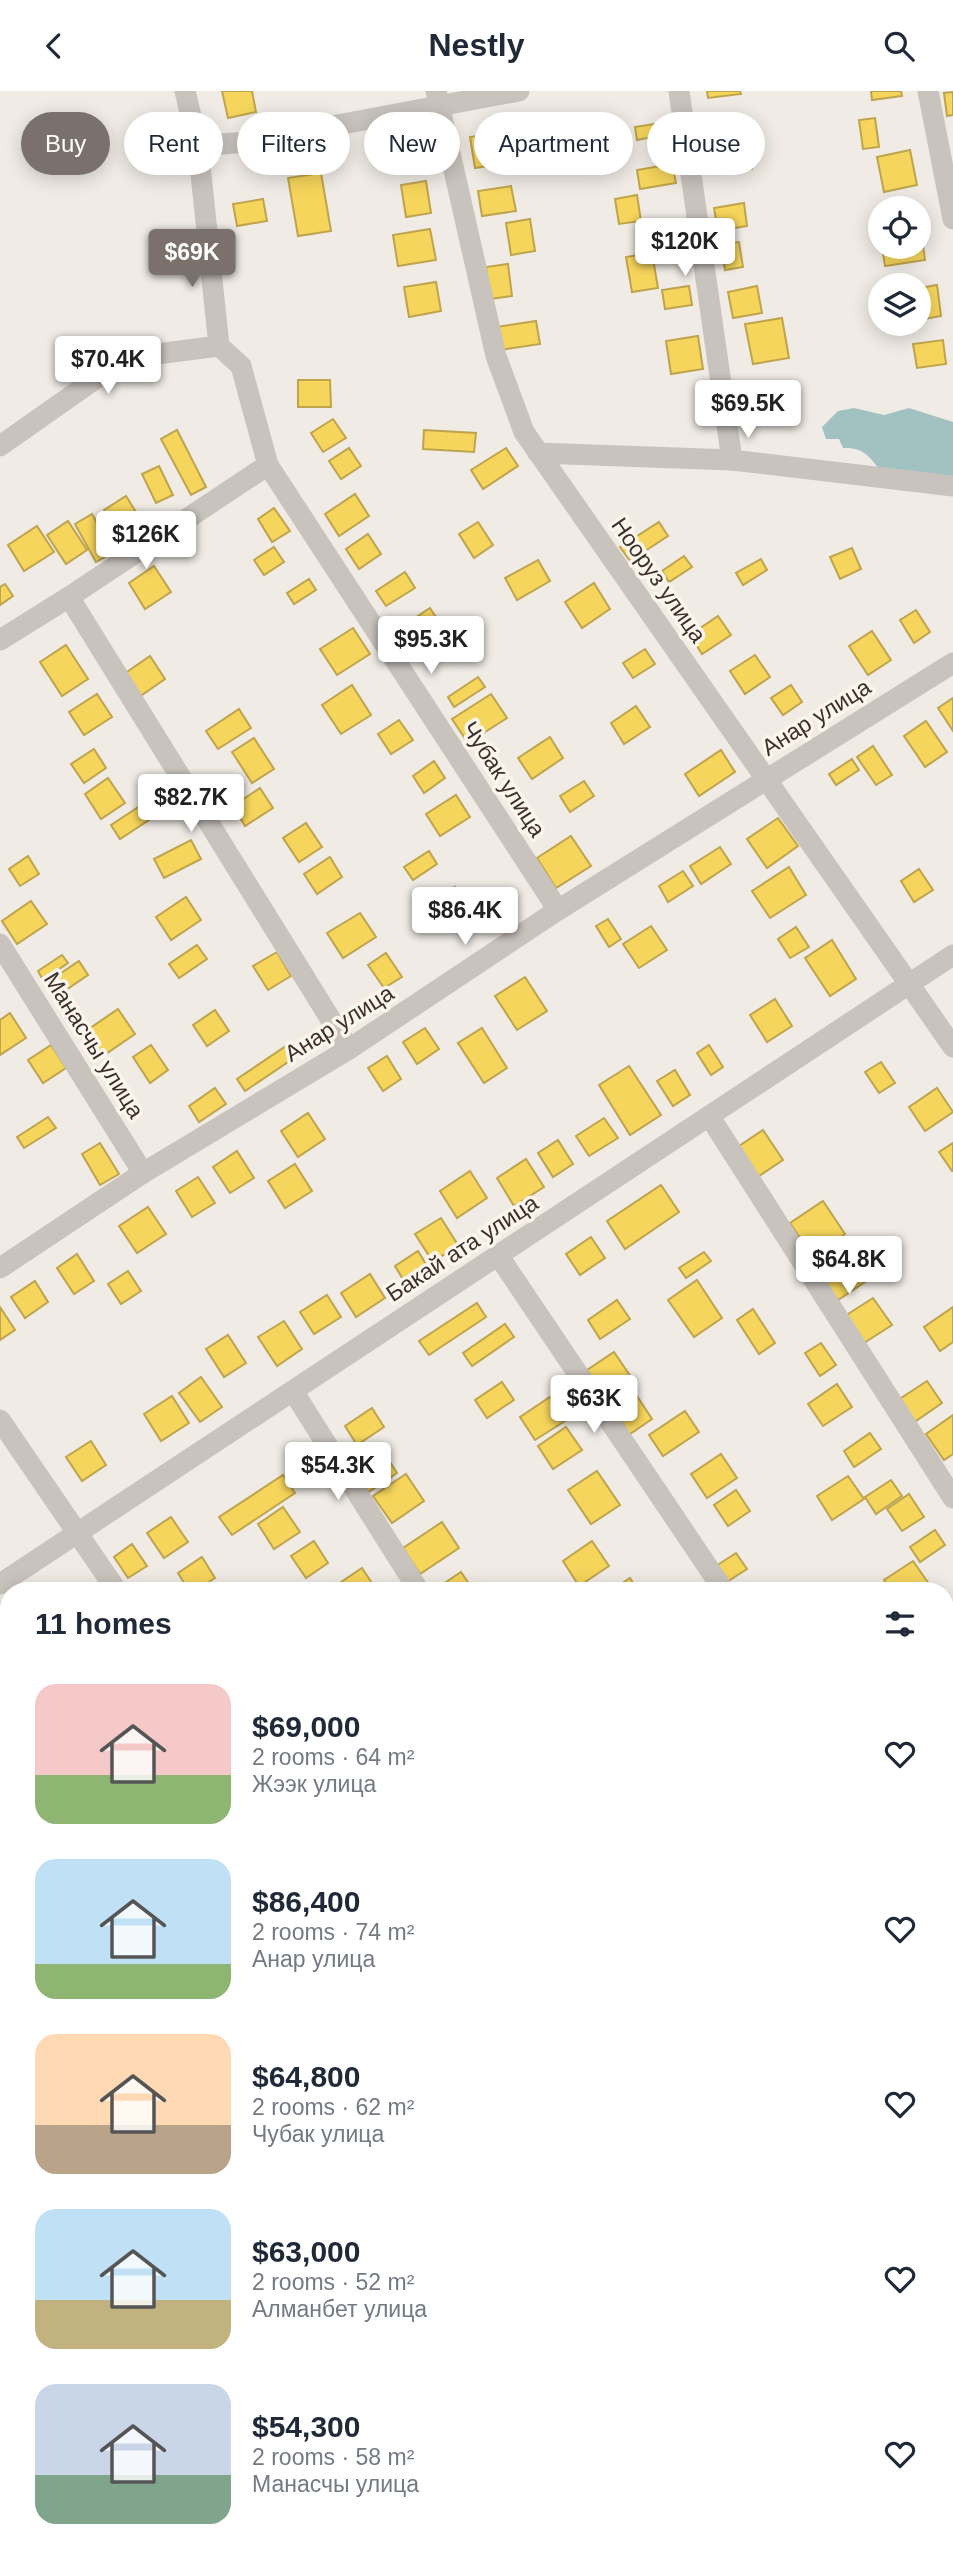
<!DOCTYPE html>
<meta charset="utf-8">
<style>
:root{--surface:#fff;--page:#f6f6f7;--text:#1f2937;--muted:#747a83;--accent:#7a716c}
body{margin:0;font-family:Helvetica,sans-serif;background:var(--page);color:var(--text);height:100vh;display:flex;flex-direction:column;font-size:26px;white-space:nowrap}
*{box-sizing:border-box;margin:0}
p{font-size:23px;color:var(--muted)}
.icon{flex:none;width:38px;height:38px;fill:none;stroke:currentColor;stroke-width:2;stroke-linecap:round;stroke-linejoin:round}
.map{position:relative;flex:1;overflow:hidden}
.sheet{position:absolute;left:0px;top:1491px;width:954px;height:973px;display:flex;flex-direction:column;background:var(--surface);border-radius:28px 28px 0 0;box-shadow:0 4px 18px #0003}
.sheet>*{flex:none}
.banner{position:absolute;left:21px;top:21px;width:912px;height:63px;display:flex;gap:14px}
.controls{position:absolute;left:868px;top:105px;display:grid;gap:14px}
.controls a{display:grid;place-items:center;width:63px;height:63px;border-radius:50%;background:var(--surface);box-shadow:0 4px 18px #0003;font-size:35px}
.price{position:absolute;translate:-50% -60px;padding:0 16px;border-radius:7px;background:#fff;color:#222;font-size:23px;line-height:46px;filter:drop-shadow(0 2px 4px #0008)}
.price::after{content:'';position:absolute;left:50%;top:42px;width:21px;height:16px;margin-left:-10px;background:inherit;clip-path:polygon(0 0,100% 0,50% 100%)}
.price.active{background:var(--accent);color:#fff}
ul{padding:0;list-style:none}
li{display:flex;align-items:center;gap:21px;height:175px;padding:0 35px}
li span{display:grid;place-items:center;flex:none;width:196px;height:140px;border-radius:21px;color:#555}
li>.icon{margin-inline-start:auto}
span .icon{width:84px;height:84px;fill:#fffc;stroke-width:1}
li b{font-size:30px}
h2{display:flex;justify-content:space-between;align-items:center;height:84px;padding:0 35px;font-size:30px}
.tag{padding:0 24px;border-radius:32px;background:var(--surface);box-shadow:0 4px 18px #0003;font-size:24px;line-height:63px}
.tag.active{background:var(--accent);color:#fff}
header{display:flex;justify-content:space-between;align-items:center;height:91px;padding:0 35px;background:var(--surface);font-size:32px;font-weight:800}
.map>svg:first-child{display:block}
.water{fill:#a1c2c1}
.homes{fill:#f6d55c;stroke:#bea44d;stroke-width:2}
.industry{fill:#8c8c6e;stroke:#74705a;stroke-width:2}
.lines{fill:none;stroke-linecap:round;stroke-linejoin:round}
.stream{stroke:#a1c2c1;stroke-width:6}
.lane{stroke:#c9c3be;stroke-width:10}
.street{stroke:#c9c3be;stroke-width:21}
.secondary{stroke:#bab3ae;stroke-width:28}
.labels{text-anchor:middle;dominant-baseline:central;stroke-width:7;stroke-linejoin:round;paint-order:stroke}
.street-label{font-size:23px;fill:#3b302b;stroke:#fbf5ee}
</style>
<header><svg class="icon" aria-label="back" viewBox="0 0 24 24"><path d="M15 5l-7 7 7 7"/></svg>Nestly<svg class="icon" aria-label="search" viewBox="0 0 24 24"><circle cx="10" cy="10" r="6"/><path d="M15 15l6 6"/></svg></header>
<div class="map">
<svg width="953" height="2464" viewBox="0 0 953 2464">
<rect width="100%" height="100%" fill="#f0ebe5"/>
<g class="water">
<path d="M854,317l30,7 25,-7 44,14v54l-73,-6c-11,-14 -17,-23 -37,-22l-4,-9h-13l-4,-12 16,-16z"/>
<path d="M619,2455h104l-11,9h-83z"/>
</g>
<g class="homes">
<path d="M222,0h30l4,21 -28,6z"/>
<path d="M707,0h33l1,3 -33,4z"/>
<path d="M871,0h30l1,5 -30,4z"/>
<path d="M953,1v23l-6,1 -3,-23z"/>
<path d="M875,27l4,29 -16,2 -4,-29z"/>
<path d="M667,31l2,12 -32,6 -2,-13z"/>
<path d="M515,39l5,31 -45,7 -5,-31z"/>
<path d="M424,48l4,25 -31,5 -4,-25z"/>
<path d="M748,51l4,27 -33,5 -4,-27z"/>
<path d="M910,59l7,35 -33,7 -7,-35z"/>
<path d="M672,73l4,19 -36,6 -3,-19z"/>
<path d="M321,82l10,58 -33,5 -10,-58z"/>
<path d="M426,90l5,32 -25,4 -5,-32z"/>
<path d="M511,95l5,25 -34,5 -4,-25z"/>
<path d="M637,104l4,26 -22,3 -4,-25z"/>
<path d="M263,108l4,22 -30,5 -4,-22z"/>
<path d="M744,112l3,23 -29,5 -4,-23z"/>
<path d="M530,128l5,32 -24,4 -5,-32z"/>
<path d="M430,138l6,31 -38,6 -5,-31z"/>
<path d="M919,147h3l3,22 -40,6 -3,-19h37z"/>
<path d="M739,151l4,25 -18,3 -4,-26z"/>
<path d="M652,162l6,35 -26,4 -6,-35z"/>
<path d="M508,173l4,32 -22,3 -4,-32z"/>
<path d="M436,191l5,29 -32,6 -5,-30z"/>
<path d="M937,194l4,31 -22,4v-32z"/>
<path d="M689,195l3,19 -27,4 -3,-19z"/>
<path d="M757,195l5,27 -29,5 -5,-26z"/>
<path d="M782,227l7,40 -36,6 -8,-40z"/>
<path d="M536,230l4,23 -40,6 -4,-23z"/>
<path d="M698,245l5,33 -32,5 -5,-33z"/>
<path d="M943,249l3,24 -29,4 -4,-24z"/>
<path d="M298,289h32l1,27h-33z"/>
<path d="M333,328l13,19 -23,14 -12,-19z"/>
<path d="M177,339l29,57 -15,8 -30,-56z"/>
<path d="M424,339l52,3 -2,19 -51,-3z"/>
<path d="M349,357l12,18 -20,13 -12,-18z"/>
<path d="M506,357l12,18 -35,23 -12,-19z"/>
<path d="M159,375l14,29 -17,8 -14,-29z"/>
<path d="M355,403l14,22 -30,20 -14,-22z"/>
<path d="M126,405l13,21 -22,14 -13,-21z"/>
<path d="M274,417l16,23 -18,11 -14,-23z"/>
<path d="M92,423l21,38 -17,10 -21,-38z"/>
<path d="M68,430l19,29 -21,14 -19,-29z"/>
<path d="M478,431l15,23 -19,13 -15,-24z"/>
<path d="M659,431l9,14 -38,25 -10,-14z"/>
<path d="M37,435l17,26 -30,19 -16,-26z"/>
<path d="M368,443l13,20 -22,15 -13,-20z"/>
<path d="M274,456l10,15 -20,13 -10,-15z"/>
<path d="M852,457l9,21 -21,10 -10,-22z"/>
<path d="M684,465l8,11 -23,15 -7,-11z"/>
<path d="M761,468l6,11 -24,15 -7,-12z"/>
<path d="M538,469l12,21 -33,19 -12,-22z"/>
<path d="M154,475l17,26 -26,17 -16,-26z"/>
<path d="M405,481l10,16 -29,18 -10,-15z"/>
<path d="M309,488l7,11 -22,14 -7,-11z"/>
<path d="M594,492l16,26 -28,19 -17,-26z"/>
<path d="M5,493l8,12 -13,9v-18z"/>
<path d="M430,517l15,23 -33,22 -15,-23z"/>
<path d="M916,519l14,22 -16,11 -14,-23z"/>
<path d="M718,525l13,19 -29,19 -12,-19z"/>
<path d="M353,537l17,26 -33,21 -17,-26z"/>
<path d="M872,540l19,29 -23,15 -19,-29z"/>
<path d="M66,554l22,34 -26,17 -22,-34z"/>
<path d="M645,558l10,15 -22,14 -10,-15z"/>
<path d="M755,564l15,22 -25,17 -15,-23z"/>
<path d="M150,565l15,23 -26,18 -15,-23z"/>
<path d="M478,586l7,10 -31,20 -6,-10z"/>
<path d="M352,594l19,30 -30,19 -19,-29z"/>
<path d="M791,594l11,17 -19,13 -12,-17z"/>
<path d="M97,603l15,23 -28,18 -15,-23z"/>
<path d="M491,603l16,24 -39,25 -16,-24z"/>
<path d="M953,607v33l-15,-23z"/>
<path d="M636,615l14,21 -26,17 -13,-21z"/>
<path d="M239,618l12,19 -33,21 -12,-18z"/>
<path d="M399,629l14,20 -22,14 -13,-20z"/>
<path d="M926,630l21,31 -22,15 -21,-31z"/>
<path d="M550,646l13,21 -31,21 -14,-21z"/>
<path d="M254,647l20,31 -22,14 -20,-31z"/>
<path d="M873,655l19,29 -16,10 -19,-28z"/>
<path d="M94,658l12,19 -22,15 -13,-19z"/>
<path d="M721,659l14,22 -36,24 -14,-22z"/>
<path d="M852,668l7,11 -23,15 -7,-11z"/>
<path d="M434,670l11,17 -21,15 -11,-17z"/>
<path d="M108,687l17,25 -24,16 -16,-25z"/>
<path d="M218,688l12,19 -17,11 -11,-19z"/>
<path d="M584,690l10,15 -24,16 -10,-16z"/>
<path d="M260,697l13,20 -28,18 -12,-20z"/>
<path d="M456,704l14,22 -30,19 -14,-22z"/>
<path d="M140,715l9,14 -29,19 -9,-14z"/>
<path d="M778,727l20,28 -31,22 -20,-29z"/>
<path d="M306,732l16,24 -23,15 -16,-24z"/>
<path d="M571,745l20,30 -35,22 -19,-30z"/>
<path d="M191,749l10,19 -37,19 -10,-19z"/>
<path d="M720,756l11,17 -30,20 -11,-18z"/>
<path d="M429,760l8,13 -24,16 -9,-13z"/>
<path d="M28,765l11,18 -19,12 -11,-17z"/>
<path d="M330,766l12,20 -25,17 -13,-20z"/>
<path d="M789,776l17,28 -36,23 -18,-27z"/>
<path d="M919,778l14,21 -19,12 -13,-21z"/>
<path d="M683,780l10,15 -25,16 -9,-16z"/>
<path d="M455,796l13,20 -25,17 -13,-20z"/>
<path d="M186,806l15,23 -30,20 -15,-23z"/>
<path d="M31,810l16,23 -30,20 -15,-23z"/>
<path d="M360,822l16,24 -33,21 -16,-25z"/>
<path d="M608,828l13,20 -12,8 -13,-21z"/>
<path d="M651,835l16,24 -28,18 -16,-24z"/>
<path d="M796,836l13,20 -19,11 -12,-19z"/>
<path d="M832,849l24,39 -26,17 -25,-38z"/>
<path d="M197,854l10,14 -28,19 -10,-14z"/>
<path d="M277,861l14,24 -23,14 -15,-24z"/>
<path d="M386,862l16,24 -18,11 -16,-23z"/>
<path d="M62,864l6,8 -25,17 -5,-9z"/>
<path d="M79,870l9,14 -31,21 -9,-14z"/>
<path d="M525,886l22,34 -30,19 -22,-34z"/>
<path d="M775,908l17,27 -25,16 -17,-27z"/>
<path d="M118,918l17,25 -38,26 -17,-25z"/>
<path d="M215,919l14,21 -22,15 -14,-21z"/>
<path d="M10,922l16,25 -26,17v-35z"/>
<path d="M425,937l14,21 -22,15 -14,-22z"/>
<path d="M482,937l25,40 -23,15 -26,-40z"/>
<path d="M289,953l8,12 -52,35 -8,-12z"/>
<path d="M51,954l15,23 -23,15 -15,-23z"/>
<path d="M151,954l17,25 -18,13 -17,-26z"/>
<path d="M709,954l14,22 -12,8 -14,-22z"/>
<path d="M387,965l14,23 -18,12 -15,-23z"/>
<path d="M881,971l14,21 -16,10 -14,-21z"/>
<path d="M629,975l32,49 -31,20 -31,-50z"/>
<path d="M675,979l15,25 -17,11 -16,-25z"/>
<path d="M215,997l11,16 -27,18 -10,-16z"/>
<path d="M937,997l16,24 -28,19 -16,-24z"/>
<path d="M308,1022l17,26 -27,18 -17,-26z"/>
<path d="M48,1026l8,11 -32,20 -7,-11z"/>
<path d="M604,1027l14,20 -29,18 -13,-20z"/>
<path d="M763,1039l20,30 -27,18 -20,-30z"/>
<path d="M558,1049l15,24 -20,13 -15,-24z"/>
<path d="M100,1052l19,31 -19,11 -18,-31z"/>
<path d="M953,1052v28h-1l-13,-19z"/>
<path d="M237,1060l17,27 -24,15 -17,-26z"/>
<path d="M526,1068l18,28 -30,19 -17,-28z"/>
<path d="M295,1073l17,27 -27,17 -17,-27z"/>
<path d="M470,1080l17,27 -30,20 -17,-27z"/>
<path d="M198,1086l17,26 -23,14 -16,-26z"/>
<path d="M661,1094l18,27 -54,37 -18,-28z"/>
<path d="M823,1110l22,33 -33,22 -22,-33z"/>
<path d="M148,1116l18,27 -29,19 -18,-27z"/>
<path d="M441,1127l17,27 -25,17 -18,-28z"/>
<path d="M591,1146l14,21 -25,17 -14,-21z"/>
<path d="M871,1154l15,23 -51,34 -16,-23z"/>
<path d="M418,1160l9,15 -23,15 -9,-15z"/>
<path d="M704,1161l7,9 -25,17 -7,-10z"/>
<path d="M77,1163l17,27 -20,13 -17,-26z"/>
<path d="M128,1180l13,20 -20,13 -13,-20z"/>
<path d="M370,1183l15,24 -29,19 -15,-24z"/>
<path d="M697,1189l25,38 -28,19 -26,-37z"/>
<path d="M35,1190l13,21 -23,16 -14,-21z"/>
<path d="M327,1204l14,22 -27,17 -14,-22z"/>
<path d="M873,1207l19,27 -28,18 -19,-27z"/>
<path d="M617,1209l13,19 -30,20 -12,-19z"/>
<path d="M477,1212l9,14 -57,38 -10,-14z"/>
<path d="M0,1216l15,23 -15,10z"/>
<path d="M953,1216v35l-13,9 -16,-24z"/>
<path d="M753,1218l22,34 -16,11 -22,-34z"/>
<path d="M284,1230l18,28 -25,17 -19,-29z"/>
<path d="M505,1233l9,13 -42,29 -9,-13z"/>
<path d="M228,1244l18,28 -22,14 -18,-28z"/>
<path d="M821,1252l15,22 -16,11 -15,-23z"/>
<path d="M614,1261l17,25 -27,18 -17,-25z"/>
<path d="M201,1286l21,30 -22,15 -21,-29z"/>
<path d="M927,1290l15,22 -29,20 -15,-23z"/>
<path d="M502,1291l12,18 -27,18 -12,-18z"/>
<path d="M837,1293l15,23 -29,19 -15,-22z"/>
<path d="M172,1305l17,27 -28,18 -17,-27z"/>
<path d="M637,1305l15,23 -25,17 -15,-23z"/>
<path d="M550,1306l15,24 -30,19 -15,-23z"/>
<path d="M372,1317l12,19 -27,18 -12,-19z"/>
<path d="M685,1320l14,21 -36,24 -14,-21z"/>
<path d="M953,1324v39l-9,6 -18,-26z"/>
<path d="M566,1336l16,23 -29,19 -15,-23z"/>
<path d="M870,1342l11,16 -27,18 -10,-16z"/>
<path d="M91,1350l15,24 -24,16 -16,-24z"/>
<path d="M383,1360l14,22 -30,20 -14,-22z"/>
<path d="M721,1363l16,24 -30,20 -16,-24z"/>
<path d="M597,1380l23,34 -29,19 -23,-34z"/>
<path d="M406,1383l18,27 -32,22 -19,-27z"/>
<path d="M283,1384l12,18 -63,42 -13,-18z"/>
<path d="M848,1385l16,23 -32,21 -15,-24z"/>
<path d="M891,1389l11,16 -26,18 -11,-17z"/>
<path d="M736,1399l14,21 -22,15 -14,-21z"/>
<path d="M909,1403l15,23 -22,14 -15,-22z"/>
<path d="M283,1416l17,25 -26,17 -16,-25z"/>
<path d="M171,1426l17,25 -24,16 -17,-25z"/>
<path d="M442,1431l17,26 -39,26 -17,-26z"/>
<path d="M935,1439l10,15 -25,17 -10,-15z"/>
<path d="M314,1450l14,22 -22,15 -15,-22z"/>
<path d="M592,1450l17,25 -30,20 -16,-25z"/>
<path d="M132,1453l15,22 -19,12 -14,-21z"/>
<path d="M736,1462l11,16 -23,15 -11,-16z"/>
<path d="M202,1466l13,21 -20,13h-6l-11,-18z"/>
<path d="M913,1470l16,23 -11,7h-26l-8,-11z"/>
<path d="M362,1477l15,23h-49z"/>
<path d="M461,1481l13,19h-41z"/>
<path d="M630,1487l8,13h-27z"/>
<path d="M45,2455h20l2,9h-25l-2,-8z"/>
<path d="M373,2455h37l1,9h-37z"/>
</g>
<g class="industry">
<path d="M953,1742v73l-8,-10v-57z"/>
<path d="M945,1954l8,10v8l-8,7z"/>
</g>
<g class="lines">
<path class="stream" d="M945,2140l8,-3"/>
<path class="lane" d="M945,1680l8,9"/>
<g class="street">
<path d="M185,0l13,55 21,200 22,20 27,99 290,445"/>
<path d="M436,0l60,265 28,76 429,615"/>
<path d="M679,0l53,369"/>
<path d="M928,0l25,128"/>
<path d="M198,55l49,-4 272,-51"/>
<path d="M0,355l101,-71 40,-19 78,-10"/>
<path d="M538,362l194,7 221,26"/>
<path d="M69,506l280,452"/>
<path d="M0,549l69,-43 199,-132"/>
<path d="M0,853l143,229"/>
<path d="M710,1026l243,381"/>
<path d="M498,1164l226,336"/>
<path d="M0,1177l143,-95 206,-124 209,-139 395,-247"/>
<path d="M293,1300l126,200"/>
<path d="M0,1329l117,171"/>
<path d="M0,1493l953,-629"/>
<path d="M0,1759l9,13"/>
<path d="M0,2391l4,-5 1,-61 4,-7"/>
<path d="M945,2409l8,-2"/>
<path d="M555,2455l4,9"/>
</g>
<g class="secondary">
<path d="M945,1536l8,-5"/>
<path d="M0,2152l9,-5"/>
</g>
</g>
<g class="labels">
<g class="street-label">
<text transform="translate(659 489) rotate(55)">Нооруз улица</text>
<text transform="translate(816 626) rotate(-32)">Анар улица</text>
<text transform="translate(504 688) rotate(57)">Чубак улица</text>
<text transform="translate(339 932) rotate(-32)">Анар улица</text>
<text transform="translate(94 954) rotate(58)">Манасчы улица</text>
<text transform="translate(462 1157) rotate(-33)">Бакай ата улица</text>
</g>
</g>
</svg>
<div class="controls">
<a><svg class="icon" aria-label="locate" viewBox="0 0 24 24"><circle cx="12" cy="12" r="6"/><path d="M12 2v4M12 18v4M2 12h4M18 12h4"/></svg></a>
<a><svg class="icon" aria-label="layers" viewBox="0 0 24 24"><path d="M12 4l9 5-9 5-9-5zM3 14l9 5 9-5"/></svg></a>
</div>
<b class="price" style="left:685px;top:187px">$120K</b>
<b class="price active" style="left:192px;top:198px">$69K</b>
<b class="price" style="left:108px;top:305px">$70.4K</b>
<b class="price" style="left:748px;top:349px">$69.5K</b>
<b class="price" style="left:146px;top:480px">$126K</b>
<b class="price" style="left:431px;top:585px">$95.3K</b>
<b class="price" style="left:191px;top:743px">$82.7K</b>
<b class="price" style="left:465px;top:856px">$86.4K</b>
<b class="price" style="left:849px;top:1205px">$64.8K</b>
<b class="price" style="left:594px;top:1344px">$63K</b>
<b class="price" style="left:338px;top:1411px">$54.3K</b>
<div class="banner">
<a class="tag active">Buy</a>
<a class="tag">Rent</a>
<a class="tag">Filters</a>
<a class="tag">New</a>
<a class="tag">Apartment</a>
<a class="tag">House</a>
</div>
<section class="sheet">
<h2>11 homes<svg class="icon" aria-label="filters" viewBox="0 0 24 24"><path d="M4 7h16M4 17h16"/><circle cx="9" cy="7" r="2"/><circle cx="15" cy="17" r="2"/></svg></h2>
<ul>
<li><span style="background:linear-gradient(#f6c9c9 65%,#8fb573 0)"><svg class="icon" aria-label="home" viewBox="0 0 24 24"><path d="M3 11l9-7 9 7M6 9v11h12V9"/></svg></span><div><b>$69,000</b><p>2 rooms · 64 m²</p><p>Жээк улица</p></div><svg class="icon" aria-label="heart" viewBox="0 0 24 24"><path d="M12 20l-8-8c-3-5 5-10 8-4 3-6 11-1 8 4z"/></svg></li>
<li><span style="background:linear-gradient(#bfe0f5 75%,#8fb573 0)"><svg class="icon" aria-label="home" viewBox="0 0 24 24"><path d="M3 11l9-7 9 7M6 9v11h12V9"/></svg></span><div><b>$86,400</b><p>2 rooms · 74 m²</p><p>Анар улица</p></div><svg class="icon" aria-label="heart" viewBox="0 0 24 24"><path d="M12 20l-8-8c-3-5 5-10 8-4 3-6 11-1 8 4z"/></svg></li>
<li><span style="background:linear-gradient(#ffd9b3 65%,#b9a48a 0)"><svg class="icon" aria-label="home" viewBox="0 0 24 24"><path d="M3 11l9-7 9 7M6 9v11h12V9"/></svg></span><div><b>$64,800</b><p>2 rooms · 62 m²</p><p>Чубак улица</p></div><svg class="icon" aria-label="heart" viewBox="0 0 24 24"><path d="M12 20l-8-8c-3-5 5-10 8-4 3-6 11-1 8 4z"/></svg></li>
<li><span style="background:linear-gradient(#bfe0f5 65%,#c2b280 0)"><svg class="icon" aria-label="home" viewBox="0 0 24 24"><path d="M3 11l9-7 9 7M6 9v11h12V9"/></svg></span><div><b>$63,000</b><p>2 rooms · 52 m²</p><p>Алманбет улица</p></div><svg class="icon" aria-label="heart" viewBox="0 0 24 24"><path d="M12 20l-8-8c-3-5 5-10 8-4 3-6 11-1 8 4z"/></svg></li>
<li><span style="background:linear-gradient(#c9d6e8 65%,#7fa58c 0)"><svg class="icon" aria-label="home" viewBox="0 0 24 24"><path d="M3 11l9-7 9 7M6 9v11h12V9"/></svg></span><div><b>$54,300</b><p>2 rooms · 58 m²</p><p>Манасчы улица</p></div><svg class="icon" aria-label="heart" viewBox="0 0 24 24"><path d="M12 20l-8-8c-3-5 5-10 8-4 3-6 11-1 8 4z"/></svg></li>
</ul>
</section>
</div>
